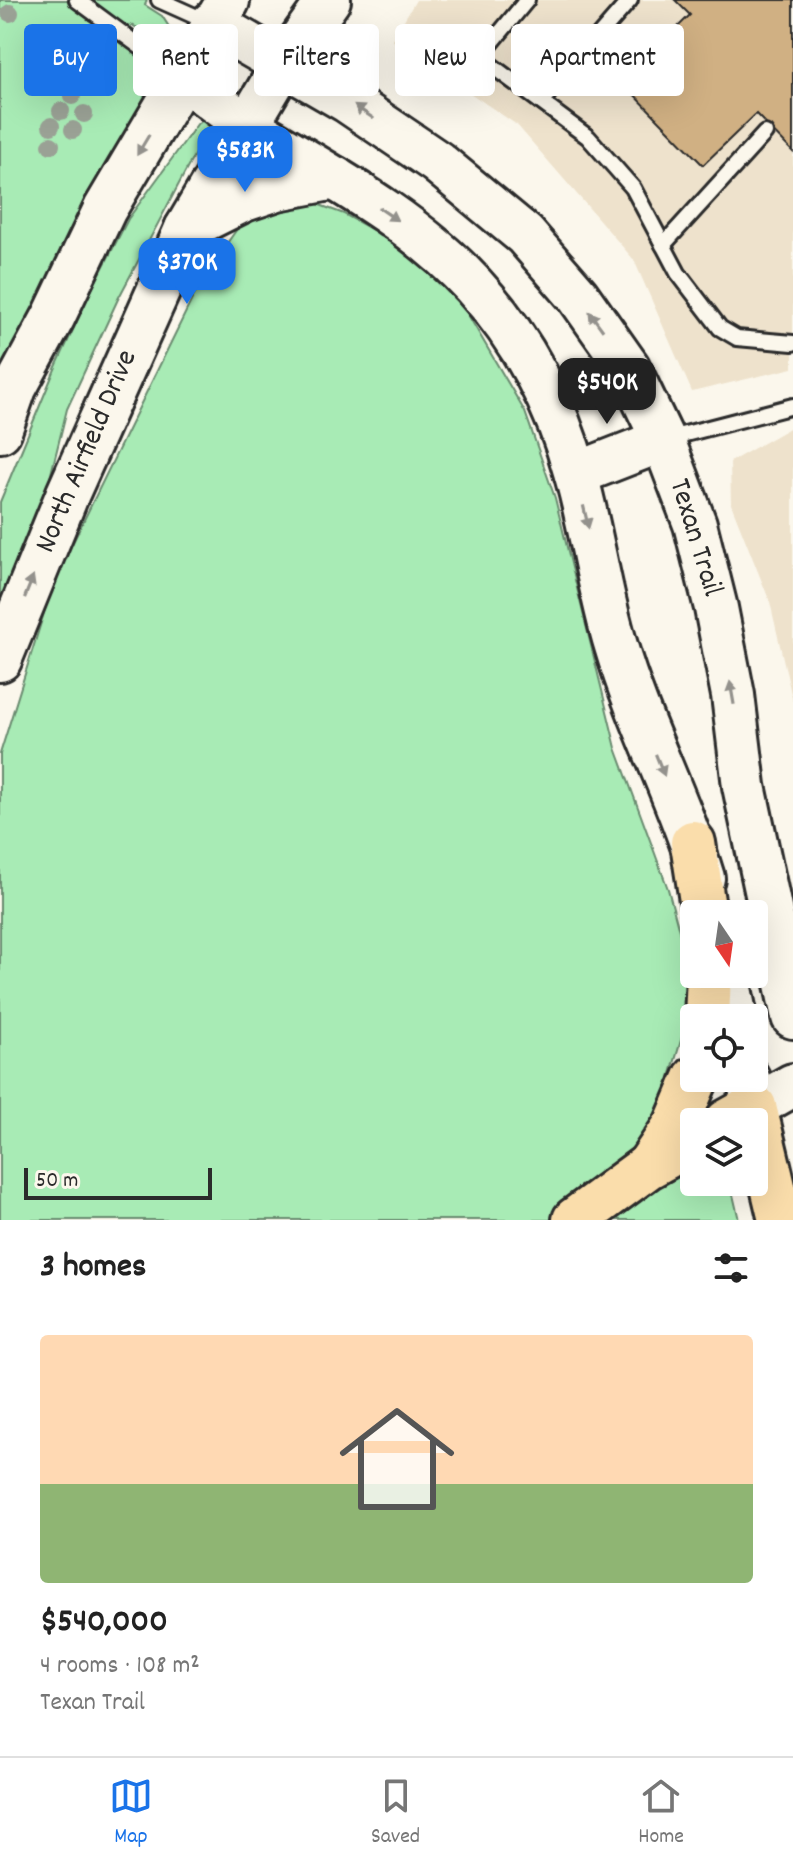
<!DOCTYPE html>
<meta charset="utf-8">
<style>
:root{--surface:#fff;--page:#f6f6f6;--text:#222;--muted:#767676;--line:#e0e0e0;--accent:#1a73e8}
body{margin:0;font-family:Dekko,sans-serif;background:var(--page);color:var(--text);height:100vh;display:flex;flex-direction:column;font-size:30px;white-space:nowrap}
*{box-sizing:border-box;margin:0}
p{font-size:26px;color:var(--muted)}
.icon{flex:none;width:44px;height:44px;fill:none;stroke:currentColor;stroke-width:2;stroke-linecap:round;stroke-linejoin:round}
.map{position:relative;height:1220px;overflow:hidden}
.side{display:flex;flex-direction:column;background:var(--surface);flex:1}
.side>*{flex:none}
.guide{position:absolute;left:24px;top:24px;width:746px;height:72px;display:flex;gap:16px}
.needle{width:52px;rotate:167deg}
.tools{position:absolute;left:680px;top:900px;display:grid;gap:16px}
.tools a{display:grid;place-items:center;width:88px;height:88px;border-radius:8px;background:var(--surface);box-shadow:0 8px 32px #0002;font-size:40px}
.scale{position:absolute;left:24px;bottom:20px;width:188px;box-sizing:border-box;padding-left:8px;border:4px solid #2b2b2b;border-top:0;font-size:22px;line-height:28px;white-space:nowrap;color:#2b2b2b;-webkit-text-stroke:6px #fbf7ec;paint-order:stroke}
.price{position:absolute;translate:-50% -68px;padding:0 18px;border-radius:16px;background:var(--accent);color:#fff;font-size:26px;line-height:52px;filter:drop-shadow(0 2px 4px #0008)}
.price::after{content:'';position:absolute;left:50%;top:48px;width:24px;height:18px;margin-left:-12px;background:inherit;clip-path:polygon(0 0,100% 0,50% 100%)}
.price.active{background:#222;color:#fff}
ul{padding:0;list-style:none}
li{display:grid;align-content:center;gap:16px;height:424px;padding:0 40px}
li+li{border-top:2px solid var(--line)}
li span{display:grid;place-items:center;height:248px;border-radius:8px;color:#555}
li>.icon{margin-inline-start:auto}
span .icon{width:144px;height:144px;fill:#fffc;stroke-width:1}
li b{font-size:34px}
h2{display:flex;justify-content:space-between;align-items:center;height:96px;padding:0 40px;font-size:34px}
.tag{padding:0 28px;border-radius:8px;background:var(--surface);box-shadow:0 8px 32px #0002;font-size:28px;line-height:72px}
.tag.active{background:var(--accent);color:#fff}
.tab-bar{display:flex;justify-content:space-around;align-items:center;height:112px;border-top:2px solid var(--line);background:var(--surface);font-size:22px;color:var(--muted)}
.tab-bar a{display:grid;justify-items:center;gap:4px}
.tab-bar .active{color:var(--accent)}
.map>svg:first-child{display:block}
.built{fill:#eee2cc}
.green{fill:#a8ebb5;stroke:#6a8b70;stroke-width:2}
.building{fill:#d0b083;stroke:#2b2b2b;stroke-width:2}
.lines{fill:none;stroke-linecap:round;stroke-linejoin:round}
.lane-casing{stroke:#2b2b2b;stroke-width:20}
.secondary-casing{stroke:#2b2b2b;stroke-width:48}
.primary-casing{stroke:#2b2b2b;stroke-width:50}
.highway-casing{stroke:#2b2b2b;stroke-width:50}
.lane{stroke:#fbf7ec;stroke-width:14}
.secondary{stroke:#fbf7ec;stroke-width:42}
.primary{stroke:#faddab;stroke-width:44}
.highway{stroke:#faddab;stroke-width:44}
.tree{fill:#9aa195}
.oneway{fill:#93918c}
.labels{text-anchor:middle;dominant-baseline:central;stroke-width:6;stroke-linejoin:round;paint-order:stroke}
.street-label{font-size:30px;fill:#2b2b2b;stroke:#fbf7ec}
</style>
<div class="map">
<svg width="793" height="1220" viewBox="0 0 793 1220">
<rect width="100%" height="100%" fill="#fbf7ec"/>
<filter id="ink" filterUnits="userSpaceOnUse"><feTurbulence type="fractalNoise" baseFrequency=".0125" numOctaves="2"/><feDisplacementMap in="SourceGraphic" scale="16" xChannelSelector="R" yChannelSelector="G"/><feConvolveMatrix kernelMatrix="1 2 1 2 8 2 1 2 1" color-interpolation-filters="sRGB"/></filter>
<g filter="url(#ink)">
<g class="built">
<path d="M416,0h377v368l-101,24 -58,-132 -117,-135 -125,-85z"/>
<path d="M793,426v276l-23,-100 -39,-98 -1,-42z"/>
</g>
<g class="green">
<path d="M0,0h147l-2,5 17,11 11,17 -5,6 -14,-2 -22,-12 -10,16 30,22 8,21 -160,309z"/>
<path d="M204,120l5,4 -1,5 -90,170 -51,110 -19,77 -48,137v-121l55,-133 34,-74 39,-76 70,-96z"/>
<path d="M317,204l27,10 58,32 58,55 65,111 30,86 61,250 52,141 14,53 7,47 -7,48 -12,40 6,3 -21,49 -38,43 -62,48h-555v-466l54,-173 148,-302 35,-50 19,-14 39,-9z"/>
<path d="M694,1162v20h36l9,38h-136z"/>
</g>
<path class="building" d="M675,0h118v152l-37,-38 -53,51 -81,-83 68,-67z"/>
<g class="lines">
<defs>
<g id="lane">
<path d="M77,0l103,76"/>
<path d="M159,0l49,22"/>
<path d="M527,0l-47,57 108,80 45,51 45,85 42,55 17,10 56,5"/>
<path d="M541,102l89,-102"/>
<path d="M663,245l102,-112"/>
<path d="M666,439l127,-33"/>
</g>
<g id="secondary">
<path d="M212,23l135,78 90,61 88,73 53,61 50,71 35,73 32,84 21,84 17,87 11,91 49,231"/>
<path d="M183,78c23,16 45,35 68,50 77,47 160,90 222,157 49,53 84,120 103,190 16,56 23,115 40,171 23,79 63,152 87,232"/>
<path d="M186,229l58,-29 33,-11 58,-11"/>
<path d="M0,431l15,-43 39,-72 51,-107 123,-208"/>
<path d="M576,474l87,-34"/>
<path d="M0,660l68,-167 118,-264 98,-166 45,-63"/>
<path d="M727,974l9,44"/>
<path d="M748,1078l6,29 39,-22"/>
</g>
<path id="primary" d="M754,1107l27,113"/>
<g id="highway">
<path d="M693,843l11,71"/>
<path d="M707,1018l2,-44"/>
<path d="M727,1122l27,-15"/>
<path d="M650,1164l26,-39 20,-47"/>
<path d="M575,1220l72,-53 47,-26"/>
</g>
</defs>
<use href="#lane" class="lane-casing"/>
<use href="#secondary" class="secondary-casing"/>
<use href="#primary" class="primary-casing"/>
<use href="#highway" class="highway-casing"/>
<use href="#lane" class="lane"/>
<use href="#secondary" class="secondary"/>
<use href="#primary" class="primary"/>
<use href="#highway" class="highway"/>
</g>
<g class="tree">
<circle cx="10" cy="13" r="9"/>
<circle cx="96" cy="56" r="9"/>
<circle cx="72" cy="63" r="9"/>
<circle cx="72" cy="96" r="9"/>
<circle cx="61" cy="111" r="9"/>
<circle cx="84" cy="114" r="9"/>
<circle cx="51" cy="126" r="9"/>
<circle cx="73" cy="130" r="9"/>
<circle cx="51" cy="145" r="9"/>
</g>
<defs><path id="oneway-solid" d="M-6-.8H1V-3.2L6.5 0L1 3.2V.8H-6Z" transform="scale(2)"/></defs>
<g class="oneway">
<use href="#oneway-solid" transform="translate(364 112) rotate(-146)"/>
<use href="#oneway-solid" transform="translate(143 145) rotate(121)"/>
<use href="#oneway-solid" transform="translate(388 214) rotate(34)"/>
<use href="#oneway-solid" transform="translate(596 321) rotate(-126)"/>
<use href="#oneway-solid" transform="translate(586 517) rotate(77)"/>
<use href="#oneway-solid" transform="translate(29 587) rotate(-68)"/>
<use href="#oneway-solid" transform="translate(732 693) rotate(-100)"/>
<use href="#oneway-solid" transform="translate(660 765) rotate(68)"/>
</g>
</g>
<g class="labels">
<g class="street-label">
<text transform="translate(88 452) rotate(-67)">North Airfield Drive</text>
<text transform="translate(694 538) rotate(73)">Texan Trail</text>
</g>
</g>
</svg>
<div class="tools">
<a><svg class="needle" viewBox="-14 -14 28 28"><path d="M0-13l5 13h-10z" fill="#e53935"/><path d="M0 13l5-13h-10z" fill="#767676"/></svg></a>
<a><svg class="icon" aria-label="locate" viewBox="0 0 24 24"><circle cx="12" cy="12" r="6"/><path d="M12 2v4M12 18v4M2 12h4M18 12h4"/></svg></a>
<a><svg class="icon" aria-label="layers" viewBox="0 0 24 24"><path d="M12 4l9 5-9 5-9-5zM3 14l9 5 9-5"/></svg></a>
</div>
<div class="scale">50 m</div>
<b class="price" style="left:245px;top:194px">$583K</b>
<b class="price" style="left:187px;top:306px">$370K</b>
<b class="price active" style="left:607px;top:426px">$540K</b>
<div class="guide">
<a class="tag active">Buy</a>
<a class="tag">Rent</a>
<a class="tag">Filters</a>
<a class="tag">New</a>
<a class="tag">Apartment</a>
</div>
</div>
<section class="side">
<h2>3 homes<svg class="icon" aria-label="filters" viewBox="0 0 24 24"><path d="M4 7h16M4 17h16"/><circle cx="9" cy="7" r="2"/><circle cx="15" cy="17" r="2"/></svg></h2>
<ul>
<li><span style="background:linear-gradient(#ffd9b3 60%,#8fb573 0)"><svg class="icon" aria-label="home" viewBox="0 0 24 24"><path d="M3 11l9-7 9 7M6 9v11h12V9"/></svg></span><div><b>$540,000</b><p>4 rooms · 108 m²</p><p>Texan Trail</p></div></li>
</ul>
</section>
<nav class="tab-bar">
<a class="active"><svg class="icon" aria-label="map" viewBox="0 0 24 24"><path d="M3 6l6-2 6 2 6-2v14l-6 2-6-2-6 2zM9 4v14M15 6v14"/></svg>Map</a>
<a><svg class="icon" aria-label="saved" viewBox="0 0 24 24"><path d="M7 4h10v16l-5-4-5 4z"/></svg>Saved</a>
<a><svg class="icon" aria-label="home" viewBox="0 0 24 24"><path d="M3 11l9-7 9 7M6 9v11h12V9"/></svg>Home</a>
</nav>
